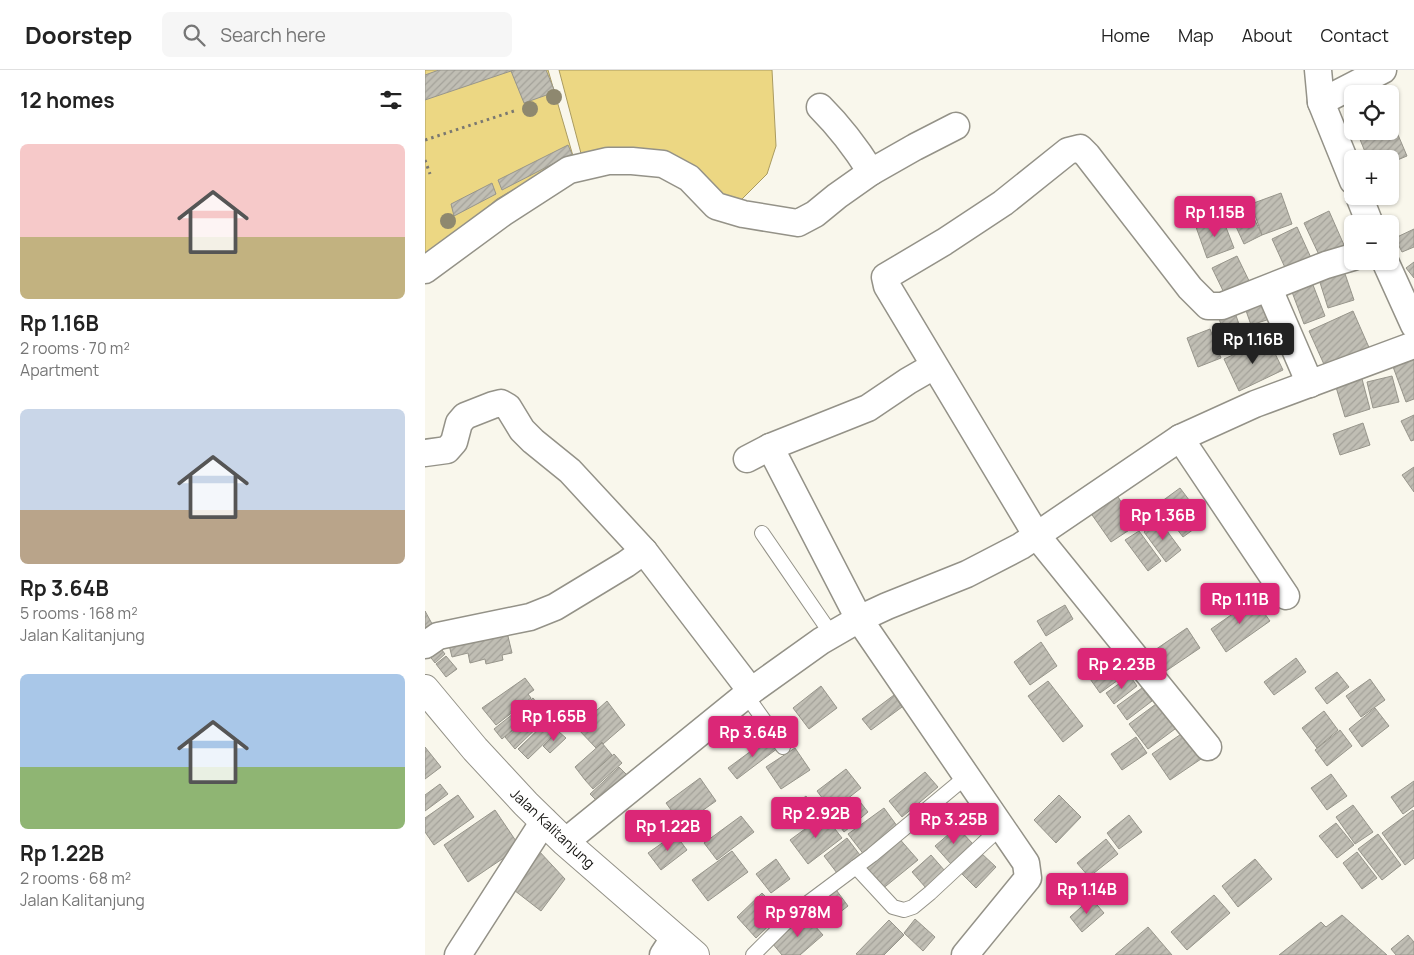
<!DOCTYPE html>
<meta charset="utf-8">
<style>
:root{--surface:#fff;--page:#f6f6f6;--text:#222;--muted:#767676;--line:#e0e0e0;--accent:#db2777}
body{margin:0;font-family:Manrope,sans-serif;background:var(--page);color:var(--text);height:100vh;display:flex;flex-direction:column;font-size:19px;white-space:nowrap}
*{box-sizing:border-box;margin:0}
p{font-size:16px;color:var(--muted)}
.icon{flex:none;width:28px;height:28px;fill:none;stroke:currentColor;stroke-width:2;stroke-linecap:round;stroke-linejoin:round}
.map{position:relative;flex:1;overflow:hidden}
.side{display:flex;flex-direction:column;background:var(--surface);width:425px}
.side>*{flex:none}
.tools{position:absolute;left:919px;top:15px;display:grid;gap:10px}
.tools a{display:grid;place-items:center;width:55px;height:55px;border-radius:8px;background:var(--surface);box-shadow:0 1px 4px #0004;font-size:25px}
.price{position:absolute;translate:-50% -42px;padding:0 11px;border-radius:5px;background:var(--accent);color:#fff;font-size:16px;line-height:32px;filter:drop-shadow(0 1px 2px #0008)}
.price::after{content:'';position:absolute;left:50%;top:30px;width:15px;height:11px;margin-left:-8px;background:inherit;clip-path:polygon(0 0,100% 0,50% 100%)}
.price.on{background:#222;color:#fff}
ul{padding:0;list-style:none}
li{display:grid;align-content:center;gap:10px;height:265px;padding:0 20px}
li span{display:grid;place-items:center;height:155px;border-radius:8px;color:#555}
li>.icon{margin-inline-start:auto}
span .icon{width:90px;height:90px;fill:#fffc;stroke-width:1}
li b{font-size:21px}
h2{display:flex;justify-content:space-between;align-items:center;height:60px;padding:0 20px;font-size:21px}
header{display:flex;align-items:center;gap:30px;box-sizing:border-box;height:70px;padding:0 25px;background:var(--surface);border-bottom:1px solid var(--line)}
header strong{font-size:24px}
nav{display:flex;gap:28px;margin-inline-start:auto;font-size:18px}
.search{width:350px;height:45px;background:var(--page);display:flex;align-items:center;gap:12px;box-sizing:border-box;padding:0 18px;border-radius:8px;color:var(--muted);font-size:19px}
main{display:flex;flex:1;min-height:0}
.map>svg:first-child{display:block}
.water{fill:#ecd783;stroke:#aa9b60}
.building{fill:url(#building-hatch);stroke:#97958b}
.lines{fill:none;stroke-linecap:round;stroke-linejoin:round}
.lane-casing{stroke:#949288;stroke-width:16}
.street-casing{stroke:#949288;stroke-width:29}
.primary-casing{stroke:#949288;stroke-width:30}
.path{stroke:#7a7871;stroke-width:3;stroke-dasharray:2.5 4;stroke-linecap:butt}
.lane{stroke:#fff;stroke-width:14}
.street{stroke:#fff;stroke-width:26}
.primary{stroke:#fff;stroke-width:28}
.tree{fill:#8e886f}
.labels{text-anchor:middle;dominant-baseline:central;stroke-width:5;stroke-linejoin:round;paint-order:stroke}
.street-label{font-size:14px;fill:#11100d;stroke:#fff}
</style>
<header>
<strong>Doorstep</strong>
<div class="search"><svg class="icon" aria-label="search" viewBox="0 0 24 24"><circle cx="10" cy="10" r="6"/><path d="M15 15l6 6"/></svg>Search here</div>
<nav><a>Home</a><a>Map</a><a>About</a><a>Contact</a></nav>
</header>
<main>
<section class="side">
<h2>12 homes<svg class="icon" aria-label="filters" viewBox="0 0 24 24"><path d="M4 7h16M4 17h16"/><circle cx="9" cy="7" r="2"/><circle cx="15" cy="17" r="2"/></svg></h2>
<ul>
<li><span style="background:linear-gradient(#f6c9c9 60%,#c2b280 0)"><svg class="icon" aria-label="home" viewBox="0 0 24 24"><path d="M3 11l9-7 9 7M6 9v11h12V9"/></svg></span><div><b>Rp 1.16B</b><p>2 rooms · 70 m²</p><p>Apartment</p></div></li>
<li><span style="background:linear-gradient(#c9d6e8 65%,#b9a48a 0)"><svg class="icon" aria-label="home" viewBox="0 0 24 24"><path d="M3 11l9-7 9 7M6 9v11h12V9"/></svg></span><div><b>Rp 3.64B</b><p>5 rooms · 168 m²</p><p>Jalan Kalitanjung</p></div></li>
<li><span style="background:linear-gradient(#a9c7e8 60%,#8fb573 0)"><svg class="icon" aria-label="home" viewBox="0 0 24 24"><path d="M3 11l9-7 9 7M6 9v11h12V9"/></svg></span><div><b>Rp 1.22B</b><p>2 rooms · 68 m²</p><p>Jalan Kalitanjung</p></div></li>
</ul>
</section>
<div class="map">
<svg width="989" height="885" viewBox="0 0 989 885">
<defs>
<pattern id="building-hatch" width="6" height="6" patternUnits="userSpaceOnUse" patternTransform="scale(1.25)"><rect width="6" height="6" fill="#c0beb4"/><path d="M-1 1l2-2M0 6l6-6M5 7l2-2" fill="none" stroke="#a4a29a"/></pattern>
</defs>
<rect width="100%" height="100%" fill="#f9f7ec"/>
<g class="water">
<path d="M0,0h123l25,86 -76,43 -72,61z"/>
<path d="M134,0h213l4,76 -9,28 -32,32 -36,-25 -116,-20z"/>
</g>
<g class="building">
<path d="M14,0h75l-89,30v-25z"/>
<path d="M89,0h32l9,22 -31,11 -13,-32z"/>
<path d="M968,53l14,33 -17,7v-4h-22l-9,-22 14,-6h17v-7z"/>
<path d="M143,75l4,9 -70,36 -4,-10z"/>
<path d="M67,113l4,11 -42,22 -3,-12z"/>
<path d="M856,123l11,31 -30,11 -11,-31z"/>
<path d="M825,140l12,25 -18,9 -12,-26z"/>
<path d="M904,141l15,34 -24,12 -16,-34z"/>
<path d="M797,147l12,31 -27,10 -11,-31z"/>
<path d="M872,157l15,33 -25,12 -15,-33z"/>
<path d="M989,159v18l-12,5 -7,-14z"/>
<path d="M812,186l15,31 -25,12 -15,-31z"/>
<path d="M989,192v16l-8,-10z"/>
<path d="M917,195l12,35 -26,8 -11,-35z"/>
<path d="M888,215l12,31 -21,8 -12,-32z"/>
<path d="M839,224l9,24 -22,7 -8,-23z"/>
<path d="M808,237l14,40 -16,6 -14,-40z"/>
<path d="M928,241l18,41 -44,19 -18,-40z"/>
<path d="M785,259l11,29 -23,9 -11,-29z"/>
<path d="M843,269l15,31 -44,21 -15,-32z"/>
<path d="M989,286v43l-8,3 -14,-38z"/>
<path d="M967,306l7,26 -26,6 -6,-26z"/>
<path d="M937,309l8,30 -25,8 -9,-30z"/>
<path d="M989,345v25l-3,1 -10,-20z"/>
<path d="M938,353l7,22 -30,10 -7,-21z"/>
<path d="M989,397v25l-12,-17z"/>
<path d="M755,418l25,33 -22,16 -25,-33z"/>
<path d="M691,424l21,31 -26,17 -21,-30z"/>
<path d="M734,450l22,30 -15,12 -22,-30z"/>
<path d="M714,461l22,30 -13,10 -23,-31z"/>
<path d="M829,529l16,22 -44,31 -15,-23z"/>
<path d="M640,535l8,14 -27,17 -9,-15z"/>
<path d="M0,541l11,20 -11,8z"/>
<path d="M81,558l6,25 -10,2 1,5 -17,4 -1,-5 -15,4 -2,-10 -16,4 -4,-16z"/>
<path d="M762,558l13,20 -37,25 -14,-19z"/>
<path d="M10,571l10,13 -10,9 -10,-13z"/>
<path d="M616,572l16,24 -27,19 -16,-23z"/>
<path d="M691,576l16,24 -32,23 -17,-24z"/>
<path d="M21,586l11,13 -11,8 -10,-13z"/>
<path d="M871,588l10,14 -32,23 -10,-13z"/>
<path d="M912,602l12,15 -22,17 -12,-16z"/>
<path d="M705,606l7,10 -23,18 -8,-11z"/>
<path d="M100,608l9,12 -6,4 3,4 -35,27 -14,-17z"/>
<path d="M945,609l15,21 -24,17 -15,-21z"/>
<path d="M623,611l35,45 -20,16 -35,-46z"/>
<path d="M396,616l16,22 -28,21 -16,-21z"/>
<path d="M717,618l10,13 -25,19 -10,-14z"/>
<path d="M469,625l8,12 -31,23 -9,-11z"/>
<path d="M108,628l6,8 -37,33 -8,-10z"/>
<path d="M182,631l18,24 -22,19 -1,-2 -6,6 -19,-20z"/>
<path d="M735,631l19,25 -31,23 -19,-25z"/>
<path d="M115,637l9,9 -34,33 -10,-12z"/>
<path d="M950,638l14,18 -27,21 -13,-18z"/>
<path d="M899,641l14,19 -21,18 -15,-20z"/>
<path d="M125,648l10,10 -32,31 -10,-10z"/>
<path d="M762,660l17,27 -34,23 -18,-26z"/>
<path d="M915,660l12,16 -25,20 -12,-16z"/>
<path d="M133,661l8,7 -16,15 -7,-7z"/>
<path d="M345,667l8,11 -41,31 -9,-11z"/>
<path d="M711,667l11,16 -25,17 -11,-16z"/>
<path d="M177,673l10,12 -27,25 -10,-13z"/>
<path d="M0,677l16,20 -16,12z"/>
<path d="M370,678l15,22 -29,19 -15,-22z"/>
<path d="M189,684l8,9 -29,26 -8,-9z"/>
<path d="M194,697l14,14 -29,27 -14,-14z"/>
<path d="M421,699l15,19 -29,23 -15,-20z"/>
<path d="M500,702l13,15 -36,30 -13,-16z"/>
<path d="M906,704l16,22 -20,14 -16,-22z"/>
<path d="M275,708l16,23 -34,24 -16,-22z"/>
<path d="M989,711v25l-11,8 -12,-17z"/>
<path d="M15,714l8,10 -23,17v-16z"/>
<path d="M33,725l16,22 -40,28 -9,-13v-14z"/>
<path d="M634,725l22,22 -25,26 -22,-23z"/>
<path d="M381,726l12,17 -16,13 -13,-17z"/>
<path d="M432,728l11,14 -24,20 -11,-15z"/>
<path d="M928,735l20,27 -18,12 -19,-27z"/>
<path d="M459,738l16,22 -35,26 -17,-22z"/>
<path d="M70,740l25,37 -52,35 -24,-37z"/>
<path d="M988,740l1,2v46l-9,7 -23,-32z"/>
<path d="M399,745l18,23 -34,26 -18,-24z"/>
<path d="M704,745l13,17 -23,17 -12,-16z"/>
<path d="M316,746l13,16 -37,28 -13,-17z"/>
<path d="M911,753l18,22 -17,13 -18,-22z"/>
<path d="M532,757l16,17 -22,20 -16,-18z"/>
<path d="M250,764l12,16 -26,20 -13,-17z"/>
<path d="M953,764l23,31 -19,15 -24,-31z"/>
<path d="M472,766l21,24 -37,30 -20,-23z"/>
<path d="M422,768l16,21 -23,18 -16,-21z"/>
<path d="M681,769l12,15 -29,23 -12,-14z"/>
<path d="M113,780l27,29 -24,32 -31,-24z"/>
<path d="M307,781l16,21 -40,29 -16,-21z"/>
<path d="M555,782l16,15 -20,21 -16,-16z"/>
<path d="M932,782l20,26 -15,11 -19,-26z"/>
<path d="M506,785l14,16 -19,17 -14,-16z"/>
<path d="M351,789l14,20 -19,14 -15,-19z"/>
<path d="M830,789l17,20 -34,28 -16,-21z"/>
<path d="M409,817l14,19 -22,17 -14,-19z"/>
<path d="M337,823l20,20 -26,25 -19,-21z"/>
<path d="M789,825l16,18 -43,37 -16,-18z"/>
<path d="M666,828l13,15 -22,19 -12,-15z"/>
<path d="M380,845l18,20 -23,20h-18l-10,-12z"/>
<path d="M917,845l45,40h-108l42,-33 5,5z"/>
<path d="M490,849l20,18 -12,14 -19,-18z"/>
<path d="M464,850l15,15 -20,20h-26l-2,-1z"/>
<path d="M723,857l24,28h-57z"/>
<path d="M983,865l6,7v13h-18l-5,-6z"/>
</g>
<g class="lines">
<defs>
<g id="lane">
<path d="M337,463l70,102"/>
<path d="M321,625l37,52"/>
<path d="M431,797l37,40 11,3 9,-3 17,-14 71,-66"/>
<path d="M328,885l44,-44 75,-56 95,-79"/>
</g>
<g id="street">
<path d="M893,0l3,32"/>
<path d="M395,37c20,20 36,41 51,65"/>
<path d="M928,111l-32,-79 62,-32"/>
<path d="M934,126l11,28"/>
<path d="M960,191l29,64"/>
<path d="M0,200l79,-58 65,-42 39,-9h24l31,3 26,14 27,28 27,8 55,9 17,-9 22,-18 34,-24 44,-25 41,-21"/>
<path d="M844,219l41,95"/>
<path d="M755,368l106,158"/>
<path d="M345,377l89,172 167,244 2,15 -63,77"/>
<path d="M0,383l22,-3 7,-8 5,-19 6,-7 28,-11 8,-2 7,4 14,23 11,11 37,30 74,80 107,140"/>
<path d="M322,389l23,-12 98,-39 40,-27 26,-15"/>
<path d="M0,575l13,-9 92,-19 25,-10 71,-43 18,-13"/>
<path d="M783,677l-171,-211 -150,-250 -2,-9 59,-35 59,-39 65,-52 12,-3 7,7 103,133 18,18h14l104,-41 27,-8"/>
<path d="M140,772l186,-151 70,-50 38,-22 28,-13 80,-32 54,-28 159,-108 75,-34 159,-59"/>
<path d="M33,885l86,-134"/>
<path d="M238,885l11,-17"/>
</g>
<path id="primary" d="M0,619l50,60 51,55 39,38 130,113"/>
</defs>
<use href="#lane" class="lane-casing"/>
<use href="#street" class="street-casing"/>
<use href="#primary" class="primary-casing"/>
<g class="path">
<path d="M0,70l89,-29"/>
<path d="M0,90l5,14"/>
</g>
<use href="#lane" class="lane"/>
<use href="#street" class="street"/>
<use href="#primary" class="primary"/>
</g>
<g class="tree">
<circle cx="129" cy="27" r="8"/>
<circle cx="105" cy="39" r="8"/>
<circle cx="23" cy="151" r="8"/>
</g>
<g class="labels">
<g class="street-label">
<text transform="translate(128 758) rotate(43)">Jalan Kalitanjung</text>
</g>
</g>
</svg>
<div class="tools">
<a><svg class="icon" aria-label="locate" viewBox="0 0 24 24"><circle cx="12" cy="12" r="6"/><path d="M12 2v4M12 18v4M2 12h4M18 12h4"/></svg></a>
<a>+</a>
<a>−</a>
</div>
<b class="price" style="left:790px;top:168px">Rp 1.15B</b>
<b class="price on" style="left:828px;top:295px">Rp 1.16B</b>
<b class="price" style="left:738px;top:471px">Rp 1.36B</b>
<b class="price" style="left:815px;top:555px">Rp 1.11B</b>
<b class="price" style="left:697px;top:620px">Rp 2.23B</b>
<b class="price" style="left:129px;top:672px">Rp 1.65B</b>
<b class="price" style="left:328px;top:688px">Rp 3.64B</b>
<b class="price" style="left:391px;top:769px">Rp 2.92B</b>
<b class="price" style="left:529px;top:775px">Rp 3.25B</b>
<b class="price" style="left:243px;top:782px">Rp 1.22B</b>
<b class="price" style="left:662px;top:845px">Rp 1.14B</b>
<b class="price" style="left:373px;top:868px">Rp 978M</b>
</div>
</main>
